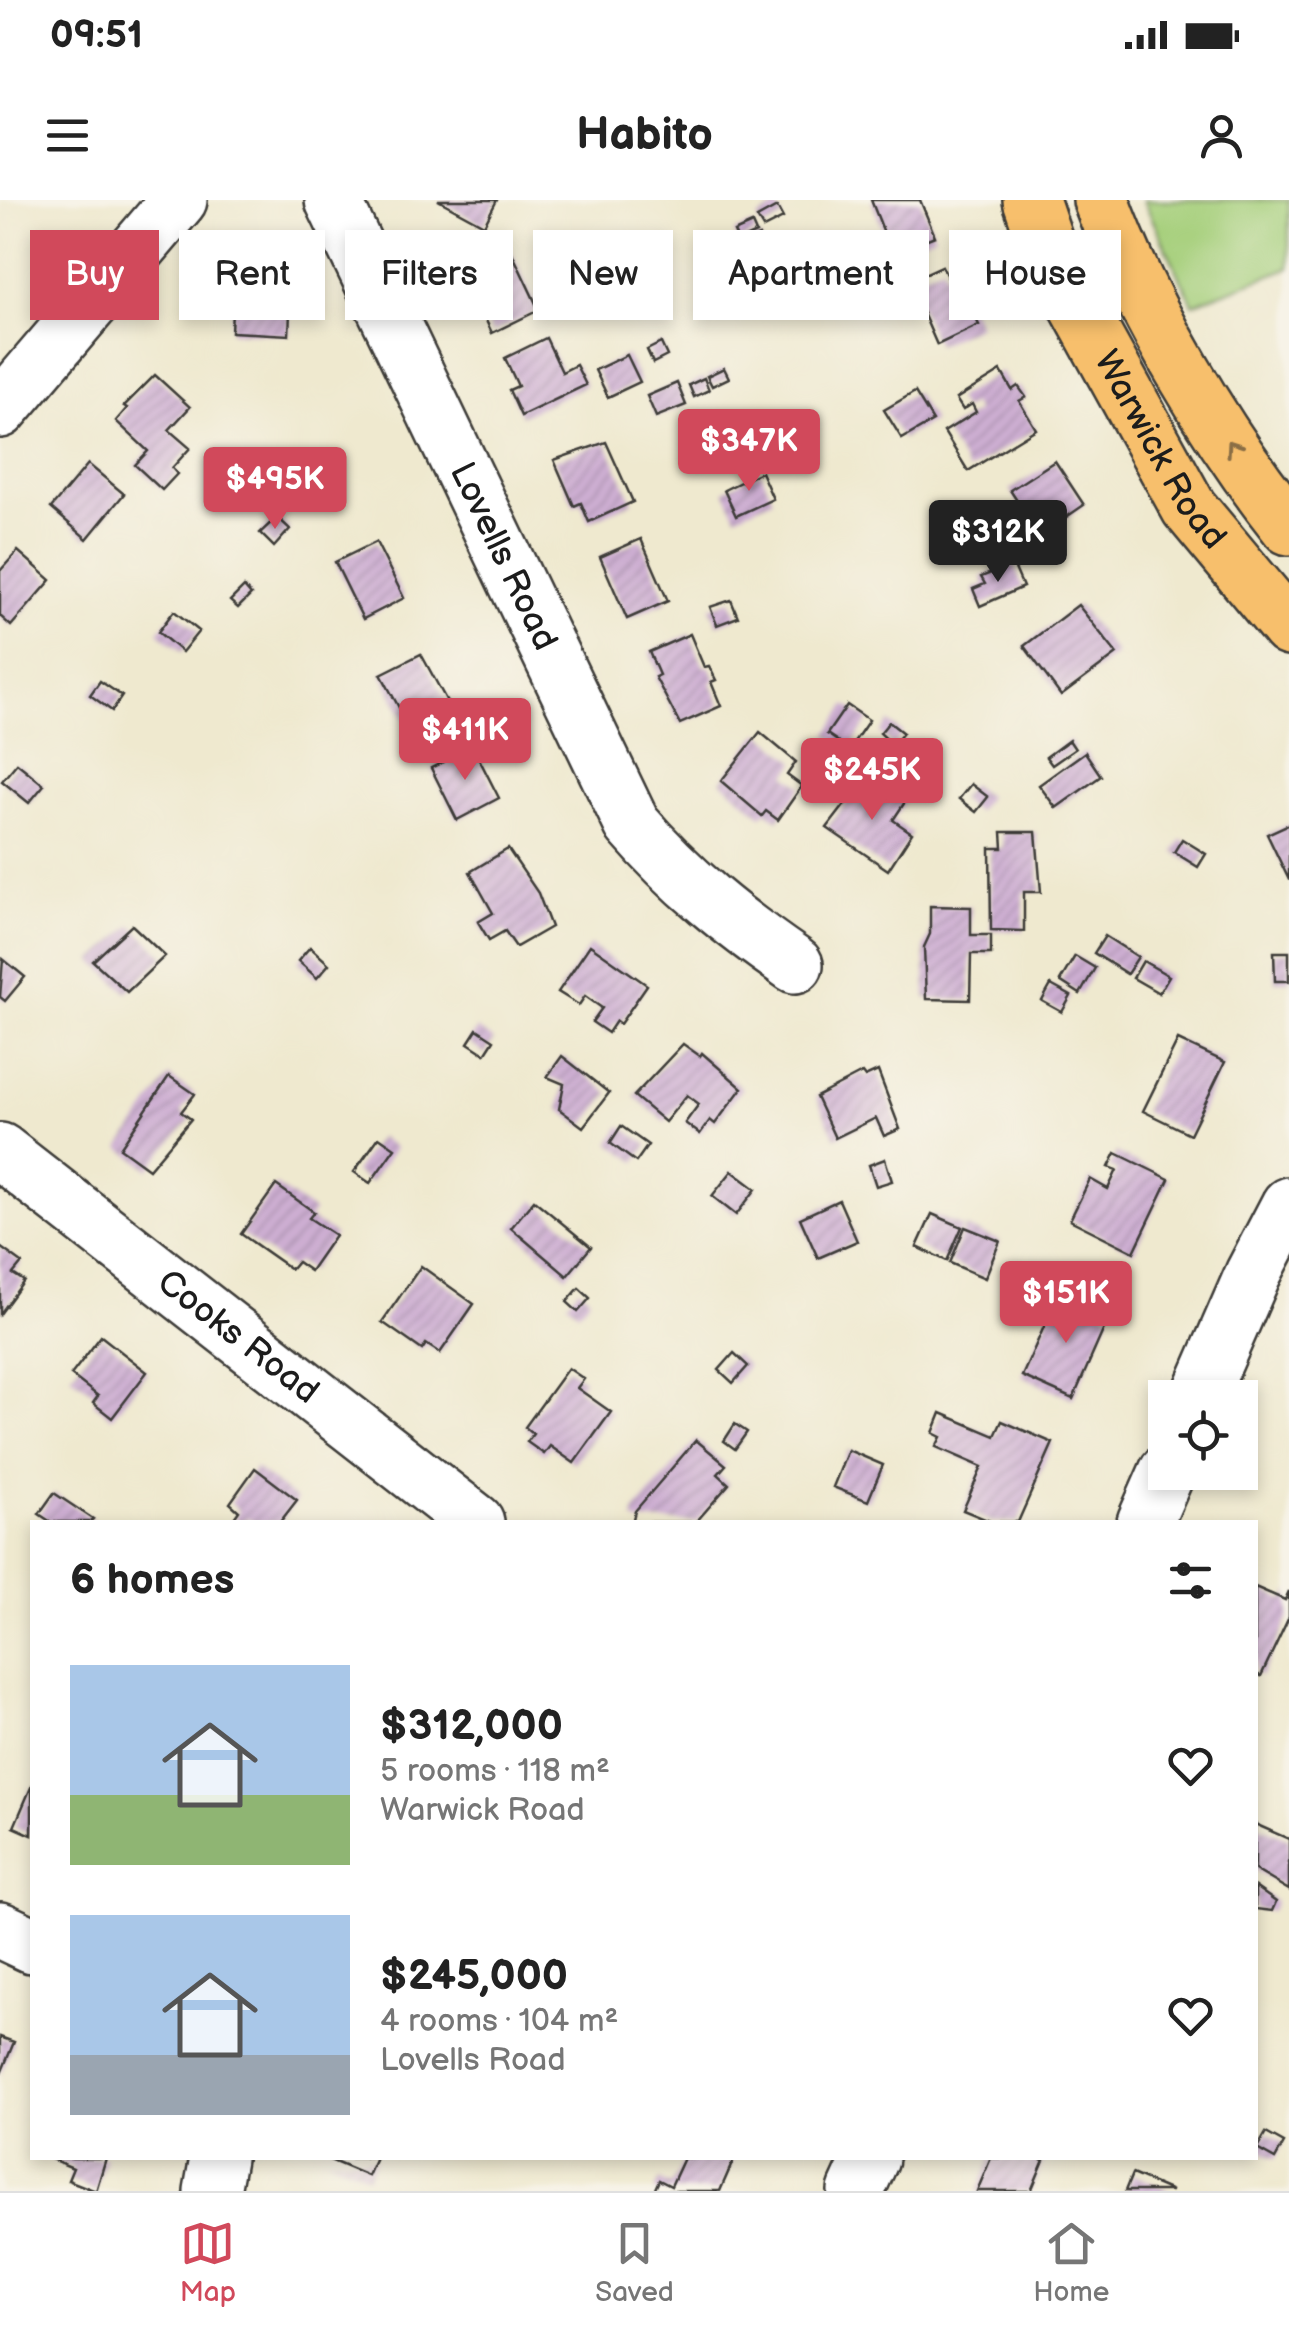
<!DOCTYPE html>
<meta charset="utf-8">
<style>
:root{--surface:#fff;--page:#f6f6f6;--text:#222;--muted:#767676;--line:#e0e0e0;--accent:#d1495b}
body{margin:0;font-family:"Balsamiq Sans",sans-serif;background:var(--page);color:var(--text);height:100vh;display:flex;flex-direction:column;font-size:38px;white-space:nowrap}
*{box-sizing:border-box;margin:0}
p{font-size:32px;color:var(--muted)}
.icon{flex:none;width:55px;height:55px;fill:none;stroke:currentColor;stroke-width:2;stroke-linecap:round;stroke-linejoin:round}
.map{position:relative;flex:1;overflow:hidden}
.side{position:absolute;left:30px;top:1320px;width:1228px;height:640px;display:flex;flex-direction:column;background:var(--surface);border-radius:0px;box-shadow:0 5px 15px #0003}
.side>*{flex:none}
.guide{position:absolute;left:30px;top:30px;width:1230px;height:90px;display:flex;gap:20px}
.controls{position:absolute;left:1148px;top:1180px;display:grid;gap:20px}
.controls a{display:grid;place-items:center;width:110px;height:110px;border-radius:0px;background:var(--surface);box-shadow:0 5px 15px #0003;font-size:50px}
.price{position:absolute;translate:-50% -85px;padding:0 22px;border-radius:10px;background:var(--accent);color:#fff;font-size:32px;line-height:65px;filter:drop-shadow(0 2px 5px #0008)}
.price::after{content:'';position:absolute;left:50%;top:60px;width:30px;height:22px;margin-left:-15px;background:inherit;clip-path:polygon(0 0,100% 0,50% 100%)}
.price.active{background:#222;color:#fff}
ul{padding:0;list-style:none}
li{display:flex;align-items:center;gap:30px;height:250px;padding:0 40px}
li span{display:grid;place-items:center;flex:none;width:280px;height:200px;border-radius:0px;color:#555}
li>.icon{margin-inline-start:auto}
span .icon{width:120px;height:120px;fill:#fffc;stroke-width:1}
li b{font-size:42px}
h2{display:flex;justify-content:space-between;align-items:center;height:120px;padding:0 40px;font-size:42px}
.chip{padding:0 35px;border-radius:0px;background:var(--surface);box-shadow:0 5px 15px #0003;font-size:35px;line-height:90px}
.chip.active{background:var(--accent);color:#fff}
.status{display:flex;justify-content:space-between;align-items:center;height:70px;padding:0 50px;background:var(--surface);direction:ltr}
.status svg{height:28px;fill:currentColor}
header{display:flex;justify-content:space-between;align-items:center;height:130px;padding:0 40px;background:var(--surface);font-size:45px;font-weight:600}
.tabs{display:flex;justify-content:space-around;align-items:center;height:140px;border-top:2px solid var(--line);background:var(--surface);font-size:28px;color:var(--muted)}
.tabs a{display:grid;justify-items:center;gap:5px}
.tabs .active{color:var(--accent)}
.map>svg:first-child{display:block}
.green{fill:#a5cf7a;stroke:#60764b;stroke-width:2.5}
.building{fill:url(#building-hatch)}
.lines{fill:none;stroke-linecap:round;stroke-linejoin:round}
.minor-casing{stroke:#3c3b37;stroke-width:60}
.major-casing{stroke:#3c3b37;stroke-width:60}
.minor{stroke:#fff;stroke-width:55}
.major{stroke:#f7bf6c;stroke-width:55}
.oneway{stroke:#8a6e44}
.labels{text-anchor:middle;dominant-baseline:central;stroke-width:10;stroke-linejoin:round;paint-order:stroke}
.street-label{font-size:35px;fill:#1c1c1c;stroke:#f7f3e8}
</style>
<div class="status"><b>09:51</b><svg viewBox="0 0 49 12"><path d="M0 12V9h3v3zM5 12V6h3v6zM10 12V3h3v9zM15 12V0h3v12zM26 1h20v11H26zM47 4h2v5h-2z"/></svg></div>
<header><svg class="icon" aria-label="menu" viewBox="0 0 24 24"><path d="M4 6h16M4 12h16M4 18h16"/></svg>Habito<svg class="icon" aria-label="person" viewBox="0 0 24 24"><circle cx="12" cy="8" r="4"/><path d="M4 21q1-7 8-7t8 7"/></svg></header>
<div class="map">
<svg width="1289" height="1991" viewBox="0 0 1289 1991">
<defs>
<pattern id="building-hatch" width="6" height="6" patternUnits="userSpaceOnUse" patternTransform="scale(2.5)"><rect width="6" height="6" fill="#cdaed2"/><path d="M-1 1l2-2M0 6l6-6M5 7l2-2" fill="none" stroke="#af95b4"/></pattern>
</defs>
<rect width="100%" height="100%" fill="#f7f3e8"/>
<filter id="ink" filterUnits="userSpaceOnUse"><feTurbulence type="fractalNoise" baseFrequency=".01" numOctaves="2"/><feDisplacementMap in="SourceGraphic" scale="20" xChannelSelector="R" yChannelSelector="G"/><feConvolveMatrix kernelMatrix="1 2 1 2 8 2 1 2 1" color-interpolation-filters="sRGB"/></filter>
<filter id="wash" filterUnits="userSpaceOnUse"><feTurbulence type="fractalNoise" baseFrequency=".0048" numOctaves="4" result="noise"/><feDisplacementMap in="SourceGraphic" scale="40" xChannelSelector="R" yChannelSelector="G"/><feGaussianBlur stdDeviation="2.25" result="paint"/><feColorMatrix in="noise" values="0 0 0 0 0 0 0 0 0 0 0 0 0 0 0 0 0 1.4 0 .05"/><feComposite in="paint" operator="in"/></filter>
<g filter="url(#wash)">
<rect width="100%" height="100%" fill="#efe9cf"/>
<path class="green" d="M1143,0h146v68l-96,36z"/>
<g id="blocks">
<g class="building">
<path d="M438,0h59l-13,25z"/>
<path d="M871,0h49l15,36 -43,17z"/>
<path d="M777,7l6,11 -20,10 -6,-10z"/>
<path d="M752,24l4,9 -18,8 -4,-9z"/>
<path d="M759,36l8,18 -17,7 -7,-18z"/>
<path d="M506,40l33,70 -47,23 -34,-71z"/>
<path d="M942,66l8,17 7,-3 22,45 -42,20 -28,-64z"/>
<path d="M233,86l58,2 -2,47 -58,-3z"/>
<path d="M546,138l16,34 14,-7 10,20 -65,31 -12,-26 9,-4 -13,-28z"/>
<path d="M661,143l6,13 -14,7 -6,-13z"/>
<path d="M627,155l13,27 -32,15 -13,-27z"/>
<path d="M724,168l5,10 -17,8 -5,-10z"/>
<path d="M1001,171l11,19 6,-4 8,11 -7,4 17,28 -68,42 -24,-39 32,-20 -4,-8 -9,6 -7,-11z"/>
<path d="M155,175l35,32 -21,23 21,18 -18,20 5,6 -15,16 -27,-25 13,-14 -32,-30 11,-13 -3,-2z"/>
<path d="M704,178l5,12 -15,7 -5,-12z"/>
<path d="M677,183l9,22 -30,12 -9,-21z"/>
<path d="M915,192l18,29 -31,18 -18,-29z"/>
<path d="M606,242l27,60 -44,20 -8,-19 -7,3 -20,-46z"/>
<path d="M1055,261l29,44 -38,26 -12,-19 -7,4 -17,-26z"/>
<path d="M88,264l36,30 -37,45 -36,-31z"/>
<path d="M761,272l12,27 -37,17 -12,-26z"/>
<path d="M277,317l13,12 -16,18 -14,-14z"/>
<path d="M641,339l27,62 -41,18 -27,-62z"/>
<path d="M376,342l28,56 -41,21 -28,-57z"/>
<path d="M18,351l33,29 -40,46 -11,-10v-45z"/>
<path d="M1013,364l10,23 -43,19 -7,-17 12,-5 -4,-7z"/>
<path d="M244,387l7,8 -13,13 -8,-7z"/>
<path d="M731,400l7,17 -21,8 -7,-18z"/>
<path d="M1078,405l39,49 -56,42 -37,-50z"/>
<path d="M174,411l25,20 -17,21 -24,-20z"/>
<path d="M690,434l14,33 5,-1 7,14 -5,2 10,24 -41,18 -25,-47 4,-2 -10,-23z"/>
<path d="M421,454l30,55 -40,21 -30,-56z"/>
<path d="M100,481l22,15 -10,15 -22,-16z"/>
<path d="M847,505l22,15 -20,29 -22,-15z"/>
<path d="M889,522l14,11 -10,12 -13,-12z"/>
<path d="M760,532l36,30 -9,13 15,11 -24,34 -12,-9 -4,5 -41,-35z"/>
<path d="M1069,540l6,9 -23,16 -6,-8z"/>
<path d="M473,547l26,51 -42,22 -26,-52z"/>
<path d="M1085,552l16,24 -45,32 -17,-23z"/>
<path d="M17,563l27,22 -15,18 -27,-22z"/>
<path d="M867,576l38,26 -12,18 19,13 -24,37 -61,-42z"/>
<path d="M971,584l17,13 -12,15 -17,-13z"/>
<path d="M1289,624v56l-22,-46z"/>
<path d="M1002,632h34l5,60h-17v39l-33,-1 -1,-82h13z"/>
<path d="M1182,639l24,15 -8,13 -24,-15z"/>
<path d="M508,649l30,44 13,34 -35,20 -11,-16 -16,9 -11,-18 15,-9 -23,-41z"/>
<path d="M930,706l41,1v28h20v19h-20l-1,46 -44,-1 -2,-52 6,-13z"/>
<path d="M132,725l33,31 -38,36 -34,-31z"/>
<path d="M1105,736l33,21 -11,17 -33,-21z"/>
<path d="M590,745l57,40 -27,39 -4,-3 -8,12 -16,-11 10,-14 -17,-12 -6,9 -21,-13z"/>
<path d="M310,747l19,17 -12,14 -19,-17z"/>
<path d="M1274,752h15v29h-14z"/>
<path d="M1075,756l20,12 -15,26 -20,-13z"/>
<path d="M3,759l22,18 -20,24 -5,-4z"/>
<path d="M1143,761l26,15 -10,17 -26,-15z"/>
<path d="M1051,785l20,11 -9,16 -20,-11z"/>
<path d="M477,829l17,11 -9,14 -17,-11z"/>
<path d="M1178,840l47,22 -35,72 -47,-23z"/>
<path d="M683,844l17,12 2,-3 40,35 -27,36 -5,-4 -10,14 -15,-11 14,-19 -12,-9 -22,27 -31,-26z"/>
<path d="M562,856l47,37 -26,34 -24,-18 5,-25 -17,-7z"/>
<path d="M878,871l22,58 -16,7 -8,-18 -41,20 -19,-41 46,-24 3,4z"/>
<path d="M169,876l26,18 -14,18 10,7 -42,50 -29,-21z"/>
<path d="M621,926l27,19 -12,17 -26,-19z"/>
<path d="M379,937l16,11 -25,35 -16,-11z"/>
<path d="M1116,953l53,26 -35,73 -64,-32 20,-41 18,10 9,-19 -8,-3z"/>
<path d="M885,959l7,22 -16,5 -7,-21z"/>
<path d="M732,971l24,18 -20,26 -24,-19z"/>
<path d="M276,985l38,27 -5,6 26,17 -25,36 -13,-9 -6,7 -50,-35z"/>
<path d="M534,1000l57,47 -24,29 -56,-48z"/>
<path d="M839,1000l18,41 -39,17 -18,-40z"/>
<path d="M932,1014l30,13 -15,34 -30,-14z"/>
<path d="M965,1027l35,14 -15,37 -35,-15z"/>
<path d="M0,1047l22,16 -9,11 11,7 -24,33z"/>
<path d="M421,1066l53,38 -34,49 -14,-9 -4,6 -40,-28z"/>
<path d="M579,1088l11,10 -12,14 -11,-10z"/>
<path d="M1059,1093l51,22 -37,84 -51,-23z"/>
<path d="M101,1136l46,36 -35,46 -19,-15 5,-7 -27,-21z"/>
<path d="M734,1153l14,13 -15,17 -14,-13z"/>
<path d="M568,1168l16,11 -7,9 34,24 -37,51 -24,-17 -6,8 -17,-12 6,-8 -8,-7z"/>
<path d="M941,1213l54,23 7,-15 51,22 -35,79h-26l-29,-12 19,-43 -46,-20 5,-10 -8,-4z"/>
<path d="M735,1224l12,8 -12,17 -11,-8z"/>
<path d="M696,1240l30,25 -8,9 11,10 -33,38h-59l-4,-3 2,-8z"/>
<path d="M848,1250l35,15 -15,36 -35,-14z"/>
<path d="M255,1268l42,32 -17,22h-26l-7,-4 -7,4 -6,-4 5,-7 -9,-8z"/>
<path d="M54,1293l39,26 -3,3h-39l-12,-8z"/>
<path d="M1255,1387l30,13 4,-9v26l-28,59 -6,-3z"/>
<path d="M32,1585v50l-18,-8z"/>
<path d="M1255,1624l34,15v51l-34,-20z"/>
<path d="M1255,1687l21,15 -4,9 -17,-2z"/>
<path d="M0,1837l14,5 -14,34z"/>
<path d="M1266,1933l18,10 -9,16 -18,-10z"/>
<path d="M49,1958h57l-10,33 -28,-11 5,-12z"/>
<path d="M325,1958h51l-8,18z"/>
<path d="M684,1958h46l4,1 -14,32h-66l5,-11 12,6z"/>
<path d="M991,1958h47l6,2 -13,31h-54z"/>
<path d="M1132,1974l40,17h-47z"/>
</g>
</g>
</g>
<g filter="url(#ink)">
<use href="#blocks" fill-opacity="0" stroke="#3c3b37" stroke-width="2.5"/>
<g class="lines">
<defs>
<g id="minor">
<path id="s1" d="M333,0l299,624c49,57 102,99 163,141"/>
<path d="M0,210l179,-210"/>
<path id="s2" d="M0,951l476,371"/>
<path d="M1199,1198l54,-124 36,-69"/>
<path d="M1145,1322l22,-50"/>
<path d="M0,1730l32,15"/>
<path d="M212,1991l6,-33"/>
<path d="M856,1991l15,-33"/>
</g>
<g id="major">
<path id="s3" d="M1031,0l19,56 139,252 100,120"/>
<path d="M1101,0c39,108 116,237 188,327"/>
</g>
</defs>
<use href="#minor" class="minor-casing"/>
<use href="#major" class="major-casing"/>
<use href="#minor" class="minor"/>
<use href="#major" class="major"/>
</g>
<defs><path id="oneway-chevron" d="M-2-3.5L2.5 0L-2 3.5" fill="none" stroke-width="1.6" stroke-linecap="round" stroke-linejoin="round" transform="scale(2.5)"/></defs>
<use class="oneway" href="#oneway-chevron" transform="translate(1233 247) rotate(-124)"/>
</g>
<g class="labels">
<g class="street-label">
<text stroke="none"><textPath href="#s3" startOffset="282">Warwick Road</textPath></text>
<text stroke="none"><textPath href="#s1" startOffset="395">Lovells Road</textPath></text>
<text stroke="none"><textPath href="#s2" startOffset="302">Cooks Road</textPath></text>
</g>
</g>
</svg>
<div class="controls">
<a><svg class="icon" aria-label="locate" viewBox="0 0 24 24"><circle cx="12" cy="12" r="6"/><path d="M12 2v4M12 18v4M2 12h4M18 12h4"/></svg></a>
</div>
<b class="price" style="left:749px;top:294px">$347K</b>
<b class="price" style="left:275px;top:332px">$495K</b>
<b class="price active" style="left:998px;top:385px">$312K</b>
<b class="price" style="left:465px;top:583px">$411K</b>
<b class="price" style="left:872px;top:623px">$245K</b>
<b class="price" style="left:1066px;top:1146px">$151K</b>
<div class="guide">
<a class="chip active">Buy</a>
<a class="chip">Rent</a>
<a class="chip">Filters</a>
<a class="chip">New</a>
<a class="chip">Apartment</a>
<a class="chip">House</a>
</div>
<section class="side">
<h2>6 homes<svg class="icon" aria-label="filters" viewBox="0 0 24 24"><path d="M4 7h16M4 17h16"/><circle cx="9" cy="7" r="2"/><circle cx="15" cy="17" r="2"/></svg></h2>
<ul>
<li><span style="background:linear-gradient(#a9c7e8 65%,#8fb573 0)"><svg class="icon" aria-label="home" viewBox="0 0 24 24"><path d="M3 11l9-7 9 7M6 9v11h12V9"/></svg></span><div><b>$312,000</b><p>5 rooms · 118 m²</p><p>Warwick Road</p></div><svg class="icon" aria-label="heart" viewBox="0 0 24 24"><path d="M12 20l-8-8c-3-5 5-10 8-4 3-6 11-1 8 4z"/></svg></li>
<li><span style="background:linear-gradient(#a9c7e8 70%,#9aa5b1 0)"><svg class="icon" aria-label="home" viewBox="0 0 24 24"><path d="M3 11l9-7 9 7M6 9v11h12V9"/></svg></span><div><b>$245,000</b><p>4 rooms · 104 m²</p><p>Lovells Road</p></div><svg class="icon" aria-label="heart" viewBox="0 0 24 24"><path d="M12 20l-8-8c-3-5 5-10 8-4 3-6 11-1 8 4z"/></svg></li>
</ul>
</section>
</div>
<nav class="tabs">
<a class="active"><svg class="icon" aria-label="map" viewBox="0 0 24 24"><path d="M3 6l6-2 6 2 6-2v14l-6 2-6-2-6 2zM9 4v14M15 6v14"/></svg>Map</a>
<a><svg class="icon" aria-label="saved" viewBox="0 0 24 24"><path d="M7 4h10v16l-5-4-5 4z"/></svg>Saved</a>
<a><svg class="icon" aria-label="home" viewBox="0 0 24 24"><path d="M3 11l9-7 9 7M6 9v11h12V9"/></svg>Home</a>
</nav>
